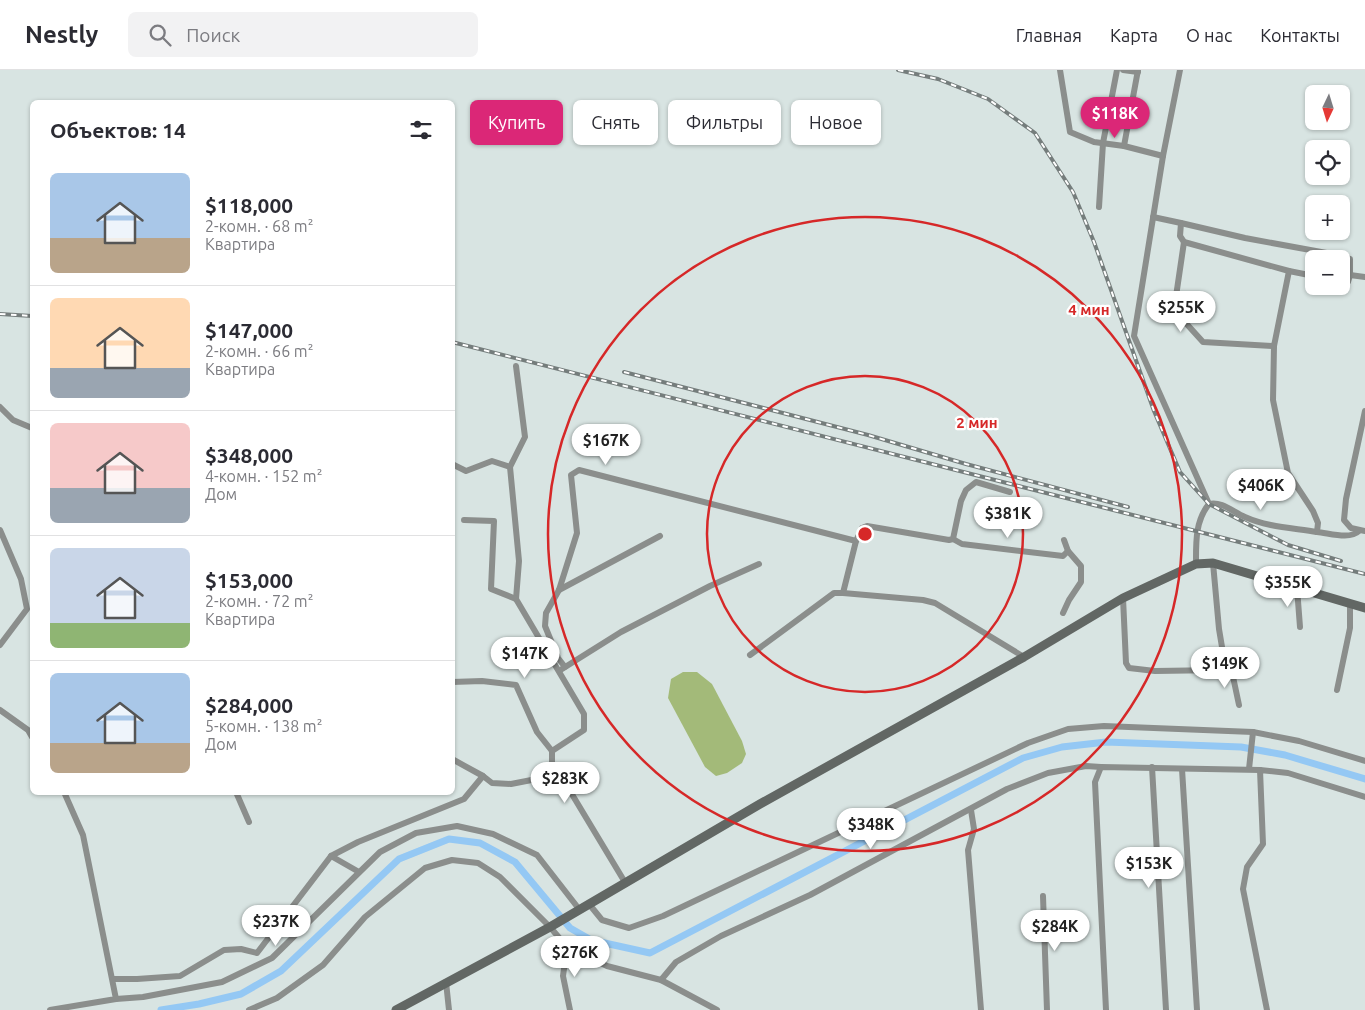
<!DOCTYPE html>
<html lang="ru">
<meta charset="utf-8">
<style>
:root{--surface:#fff;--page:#f2f2f3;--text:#2b2b33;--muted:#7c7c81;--line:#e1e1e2;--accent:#db2777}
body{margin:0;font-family:Ubuntu,sans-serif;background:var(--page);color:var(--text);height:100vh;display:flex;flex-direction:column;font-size:19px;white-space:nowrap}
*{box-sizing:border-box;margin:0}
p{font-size:16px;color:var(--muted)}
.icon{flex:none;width:28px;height:28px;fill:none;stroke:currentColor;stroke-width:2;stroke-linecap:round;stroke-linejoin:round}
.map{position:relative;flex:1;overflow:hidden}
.drawer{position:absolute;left:30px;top:30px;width:425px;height:695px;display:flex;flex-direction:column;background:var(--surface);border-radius:8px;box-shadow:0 1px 4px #0004}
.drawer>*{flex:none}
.hud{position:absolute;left:470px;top:30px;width:475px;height:45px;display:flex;gap:10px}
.needle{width:32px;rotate:184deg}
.fabs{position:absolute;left:1305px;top:15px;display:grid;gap:10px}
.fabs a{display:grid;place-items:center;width:45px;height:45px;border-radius:8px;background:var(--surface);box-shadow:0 1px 4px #0004;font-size:25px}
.price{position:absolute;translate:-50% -42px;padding:0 11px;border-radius:18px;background:#fff;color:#222;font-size:16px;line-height:32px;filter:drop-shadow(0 1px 2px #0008)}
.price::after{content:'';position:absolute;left:50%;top:30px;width:15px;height:11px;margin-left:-8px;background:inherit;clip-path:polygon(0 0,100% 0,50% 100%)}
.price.current{background:var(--accent);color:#fff}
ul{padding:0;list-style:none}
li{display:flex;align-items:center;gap:15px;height:125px;padding:0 20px}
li+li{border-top:1px solid var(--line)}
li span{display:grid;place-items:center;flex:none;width:140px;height:100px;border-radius:8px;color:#555}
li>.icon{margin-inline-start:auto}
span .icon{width:60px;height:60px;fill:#fffc;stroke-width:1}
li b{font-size:21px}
h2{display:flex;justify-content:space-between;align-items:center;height:60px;padding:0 20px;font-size:21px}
.chip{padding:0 18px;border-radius:8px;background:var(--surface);box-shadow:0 1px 4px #0004;font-size:18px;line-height:45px}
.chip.current{background:var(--accent);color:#fff}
header{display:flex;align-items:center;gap:30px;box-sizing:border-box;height:70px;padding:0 25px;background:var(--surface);border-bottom:1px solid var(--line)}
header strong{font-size:24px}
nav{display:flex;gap:28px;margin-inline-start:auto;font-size:18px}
.search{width:350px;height:45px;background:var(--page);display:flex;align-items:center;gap:12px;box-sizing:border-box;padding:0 18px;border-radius:8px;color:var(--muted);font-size:19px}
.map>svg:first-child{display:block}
.green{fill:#a3ba79}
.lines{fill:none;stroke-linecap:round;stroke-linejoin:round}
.canal{stroke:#94c8f4;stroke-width:7}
.street{stroke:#8b8e8c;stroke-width:6}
.secondary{stroke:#626764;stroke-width:9}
.rail-casing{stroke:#757d7c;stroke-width:4}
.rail{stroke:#fff;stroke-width:2;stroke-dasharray:5.5;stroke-linecap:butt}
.ring{fill:none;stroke:#d62828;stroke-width:2.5}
.centre{fill:#d62828;stroke:#fff;stroke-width:2.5}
.ring-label{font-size:15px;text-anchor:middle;font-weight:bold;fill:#d62828;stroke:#fff;stroke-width:4.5;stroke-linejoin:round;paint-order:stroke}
</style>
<header>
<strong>Nestly</strong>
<div class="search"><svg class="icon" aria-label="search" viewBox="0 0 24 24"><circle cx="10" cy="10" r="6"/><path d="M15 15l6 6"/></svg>Поиск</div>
<nav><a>Главная</a><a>Карта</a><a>О нас</a><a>Контакты</a></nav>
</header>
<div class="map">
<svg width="1365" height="940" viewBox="0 0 1365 940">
<rect width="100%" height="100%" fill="#d8e4e2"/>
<path class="green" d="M683,602h14l15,12 30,57 4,13 -4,9 -15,10 -11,3 -11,-9 -37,-69 3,-19z"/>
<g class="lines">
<path class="canal" d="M161,940l38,-6 42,-10 40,-23 118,-112 50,-20 31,4 35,19 55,66 21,12 59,13 373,-195 39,-11 44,-5 135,5 44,8 80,24"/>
<g class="street">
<path d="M1060,0l10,62 24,10 30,4 39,10"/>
<path d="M1123,0l15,2"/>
<path d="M1180,0l-17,86 -29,180 75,168c-14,17 -13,39 -13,60"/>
<path d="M1124,76l14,-76"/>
<path d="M1099,137l4,-64 14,-73"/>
<path d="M1153,147l28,6 -1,13 4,6 105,29 -15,75 -1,54 15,73 25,38 5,12 -1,9c12,1 33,8 42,-1"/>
<path d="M1181,153l64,15 87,16 18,5v16l-2,7 -7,-1"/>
<path d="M1184,172l-10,68 29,32 71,4"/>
<path d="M1289,201l25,5"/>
<path d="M1350,205l15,2"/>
<path d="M516,296l9,71 -15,30 9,94 -3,38 68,115v16l-32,21"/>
<path d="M0,337l13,13 19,8"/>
<path d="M1365,341l-19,88 -2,21 7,8 14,3"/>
<path d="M452,394l14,7 26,-10 18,6"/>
<path d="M1209,434c13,-3 24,8 36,13 22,10 49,11 72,15"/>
<path d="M464,450l30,1 -3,68 25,10"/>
<path d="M0,460l21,49 6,30 -27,36"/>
<path d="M953,469l9,5 101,12 5,-5"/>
<path d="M1297,518l3,39"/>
<path d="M559,520l101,-54"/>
<path d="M843,523l13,-52 6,-13 5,-2 82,14 4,-1 8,-38 5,-11 10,-8 34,10"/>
<path d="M1123,528l3,65 3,5 26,3 67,-1 3,-5 -6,-36 -6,-66"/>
<path d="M1063,543l6,-13 12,-18v-16l-13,-15 -4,-11"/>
<path d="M750,585l84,-62h9l80,7 12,3 89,54"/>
<path d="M1225,595l7,7 7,33"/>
<path d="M565,597l-7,-9 -13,-32 1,-13 13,-23 18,-57 -6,-58 8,-5 277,71"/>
<path d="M562,599l59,-37 89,-46 49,-22"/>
<path d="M452,612l30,-1 34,4 21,47 15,19v25"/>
<path d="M1337,620l13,-62v-24"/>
<path d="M0,640l28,20 4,7"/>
<path d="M1152,697l14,243"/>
<path d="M1182,699l15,241"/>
<path d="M1249,699l4,-37"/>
<path d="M483,706l9,7 19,1 41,-8 15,10 59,98"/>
<path d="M236,722l13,30"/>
<path d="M971,740l3,19 -6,21 13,160"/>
<path d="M331,786l28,16"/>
<path d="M1043,826l4,114"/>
<path d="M589,834l13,16 27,8 34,-12 365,-173 40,-14 36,-3 149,6 46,9 66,20"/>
<path d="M567,877l-4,29 7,34"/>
<path d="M113,909h24l43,-3 44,-26 17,-1 16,4 74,-97 27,-14 106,-43 19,-23 -31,-17"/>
<path d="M661,910l15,-18 45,-26 89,-41 197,-106 41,-16 38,-7 15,1"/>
<path d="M446,912l3,28"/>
<path d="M116,929l27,-2 79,-15 50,-24 108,-106 36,-19 41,-7 36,8 44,21 42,54"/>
<path d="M50,940l66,-11 -33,-164 -19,-43"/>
<path d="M249,940l28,-12 46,-33 42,-48 60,-49 27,-8 26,3 22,14 50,50 17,20 40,19 54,14 56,30"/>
<path d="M1106,940l-11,-228 6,-15 159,3"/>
<path d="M1267,940l-24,-121 4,-22 16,-23 -3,-74 28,3 77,24"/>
</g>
<path class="secondary" d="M396,940l154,-83 210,-123 264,-147 99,-59 73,-34 17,-1 152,45"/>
<defs>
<g id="rail">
<path d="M898,0l40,9 50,20 47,34 38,59 21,50 60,169 26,61 29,32 79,41 53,16"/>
<path d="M0,244l32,2"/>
<path d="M452,272l913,232"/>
<path d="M624,302l244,63 98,29 162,43"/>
</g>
</defs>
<use href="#rail" class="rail-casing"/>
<use href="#rail" class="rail"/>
</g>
<g class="ring">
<circle cx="865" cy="464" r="158"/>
<circle cx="865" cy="464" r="317"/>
</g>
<circle cx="865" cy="464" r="8" class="centre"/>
<g class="ring-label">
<text x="1089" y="245">4 мин</text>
<text x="977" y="358">2 мин</text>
</g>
</svg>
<div class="fabs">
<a><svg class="needle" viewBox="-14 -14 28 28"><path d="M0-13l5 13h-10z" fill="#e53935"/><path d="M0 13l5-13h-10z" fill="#7c7c81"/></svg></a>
<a><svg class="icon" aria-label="locate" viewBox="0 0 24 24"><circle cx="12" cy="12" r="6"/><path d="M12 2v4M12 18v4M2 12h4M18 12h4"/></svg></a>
<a>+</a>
<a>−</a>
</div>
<b class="price current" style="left:1115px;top:69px">$118K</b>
<b class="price" style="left:1181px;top:263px">$255K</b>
<b class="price" style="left:606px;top:396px">$167K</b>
<b class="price" style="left:1261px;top:441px">$406K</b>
<b class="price" style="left:1008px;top:469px">$381K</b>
<b class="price" style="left:1288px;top:538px">$355K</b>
<b class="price" style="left:525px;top:609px">$147K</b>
<b class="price" style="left:1225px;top:619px">$149K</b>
<b class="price" style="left:565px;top:734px">$283K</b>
<b class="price" style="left:871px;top:780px">$348K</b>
<b class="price" style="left:1149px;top:819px">$153K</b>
<b class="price" style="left:276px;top:877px">$237K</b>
<b class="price" style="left:1055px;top:882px">$284K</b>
<b class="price" style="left:575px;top:908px">$276K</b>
<div class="hud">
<a class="chip current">Купить</a>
<a class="chip">Снять</a>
<a class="chip">Фильтры</a>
<a class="chip">Новое</a>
</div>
<section class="drawer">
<h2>Объектов: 14<svg class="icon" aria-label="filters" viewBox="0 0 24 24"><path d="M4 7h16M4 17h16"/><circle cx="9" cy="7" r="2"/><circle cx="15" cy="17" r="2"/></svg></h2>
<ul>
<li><span style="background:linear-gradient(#a9c7e8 65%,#b9a48a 0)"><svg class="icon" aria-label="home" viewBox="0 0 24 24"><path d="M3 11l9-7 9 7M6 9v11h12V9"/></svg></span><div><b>$118,000</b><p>2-комн. · 68 m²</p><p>Квартира</p></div></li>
<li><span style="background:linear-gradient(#ffd9b3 70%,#9aa5b1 0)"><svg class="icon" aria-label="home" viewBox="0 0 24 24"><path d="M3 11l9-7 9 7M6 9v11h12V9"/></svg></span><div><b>$147,000</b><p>2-комн. · 66 m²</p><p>Квартира</p></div></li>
<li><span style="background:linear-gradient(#f6c9c9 65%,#9aa5b1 0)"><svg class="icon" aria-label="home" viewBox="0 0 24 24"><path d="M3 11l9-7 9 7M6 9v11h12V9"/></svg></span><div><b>$348,000</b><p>4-комн. · 152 m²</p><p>Дом</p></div></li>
<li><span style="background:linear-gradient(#c9d6e8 75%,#8fb573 0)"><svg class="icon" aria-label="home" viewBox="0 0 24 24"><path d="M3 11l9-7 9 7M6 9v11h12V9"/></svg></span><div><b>$153,000</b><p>2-комн. · 72 m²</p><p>Квартира</p></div></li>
<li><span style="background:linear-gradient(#a9c7e8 70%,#b9a48a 0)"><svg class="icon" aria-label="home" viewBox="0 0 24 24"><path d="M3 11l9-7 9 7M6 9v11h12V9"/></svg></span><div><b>$284,000</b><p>5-комн. · 138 m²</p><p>Дом</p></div></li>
</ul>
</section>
</div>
